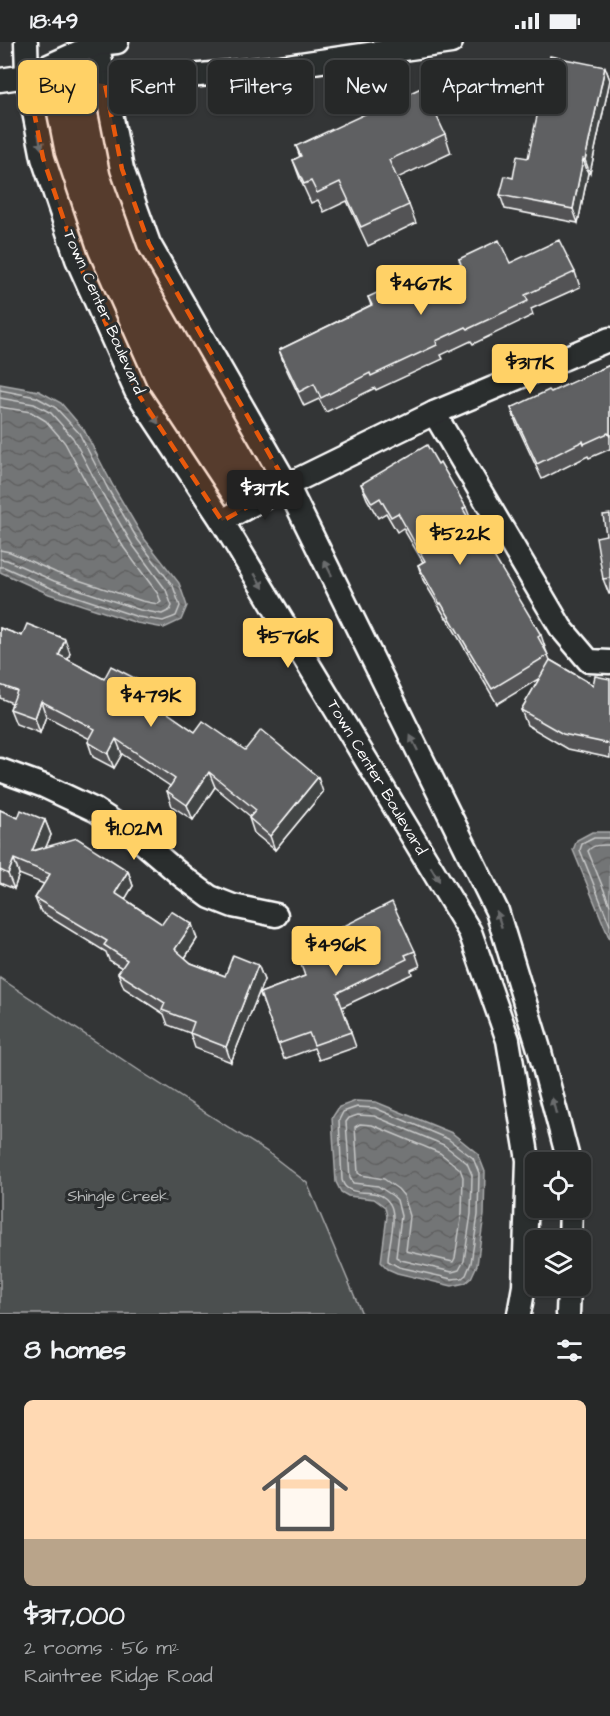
<!DOCTYPE html>
<meta charset="utf-8">
<style>
:root{--surface:#262828;--page:#2e3030;--text:#f1f3f6;--muted:#a4a6a8;--line:#424445;--accent:#ffd166}
body{margin:0;font-family:"Architects Daughter",sans-serif;background:var(--page);color:var(--text);height:100vh;display:flex;flex-direction:column;font-size:22px;white-space:nowrap}
*{box-sizing:border-box;margin:0}
p{font-size:20px;color:var(--muted)}
.icon{flex:none;width:33px;height:33px;fill:none;stroke:currentColor;stroke-width:2;stroke-linecap:round;stroke-linejoin:round}
.map{position:relative;height:1272px;overflow:hidden}
.sheet{display:flex;flex-direction:column;background:var(--surface);flex:1}
.sheet>*{flex:none}
.guide{position:absolute;left:18px;top:18px;width:574px;height:54px;display:flex;gap:12px}
.controls{position:absolute;left:525px;top:1110px;display:grid;gap:12px}
.controls a{display:grid;place-items:center;width:66px;height:66px;border-radius:9px;background:var(--surface);box-shadow:0 2px 4px #0004,0 0 0 2px var(--line);font-size:30px}
.price{position:absolute;translate:-50% -51px;padding:0 14px;border-radius:6px;background:var(--accent);color:#111;font-size:20px;line-height:39px;filter:drop-shadow(0 2px 3px #0008)}
.price::after{content:'';position:absolute;left:50%;top:36px;width:18px;height:14px;margin-left:-9px;background:inherit;clip-path:polygon(0 0,100% 0,50% 100%)}
.price.current{background:#222;color:#fff}
ul{padding:0;list-style:none}
li{display:grid;align-content:center;gap:12px;height:318px;padding:0 24px}
li+li{border-top:2px solid var(--line)}
li span{display:grid;place-items:center;height:186px;border-radius:9px;color:#555}
li>.icon{margin-inline-start:auto}
span .icon{width:108px;height:108px;fill:#fffc;stroke-width:1}
li b{font-size:26px}
h2{display:flex;justify-content:space-between;align-items:center;height:72px;padding:0 24px;font-size:26px}
.chip{padding:0 21px;border-radius:9px;background:var(--surface);box-shadow:0 2px 4px #0004,0 0 0 2px var(--line);font-size:21px;line-height:54px}
.chip.current{background:var(--accent);color:#111}
.status{display:flex;justify-content:space-between;align-items:center;height:42px;padding:0 30px;background:var(--surface);direction:ltr}
.status svg{height:16px;fill:currentColor}
.map>svg:first-child{display:block}
.park{fill:#4c4f50;stroke:#a6a7a8;stroke-width:1.5}
.water{fill:url(#water-waves);stroke:#abacad;stroke-width:1.5}
.lines{fill:none;stroke-linecap:round;stroke-linejoin:round}
.shore{stroke:#c7c8c8;stroke-width:1.5}
.minor-casing{stroke:#fff;stroke-width:27}
.minor{stroke:#2a2d2e;stroke-width:22}
.wall{fill:#525354;stroke:#fff;stroke-width:1.5}
.shaded-wall{fill:#424445;stroke:#fff;stroke-width:1.5}
.building{fill:#5f6162;stroke:#fff;stroke-width:1.5}
.oneway{fill:#6a6c6d}
.marked{fill:#e8590c;fill-opacity:0.2;stroke:#e8590c;stroke-width:4.5;stroke-dasharray:12 8;stroke-linejoin:round}
.labels{text-anchor:middle;dominant-baseline:central;stroke-width:6;stroke-linejoin:round;paint-order:stroke}
.street-label{font-size:16px;fill:#fff;stroke:#2a2d2e}
.park-label{font-size:16px;fill:#b7b9b9;stroke:#2a2d2e}
</style>
<div class="status"><b>18:49</b><svg viewBox="0 0 49 12"><path d="M0 12V9h3v3zM5 12V6h3v6zM10 12V3h3v9zM15 12V0h3v12zM26 1h20v11H26zM47 4h2v5h-2z"/></svg></div>
<div class="map">
<svg width="610" height="1272" viewBox="0 0 610 1272">
<defs>
<pattern id="water-waves" width="16" height="10" patternUnits="userSpaceOnUse" patternTransform="scale(1.5)"><rect width="16" height="10" fill="#737576"/><path d="M0 5q4-4 8 0t8 0" fill="none" stroke="#606061"/></pattern>
</defs>
<rect width="100%" height="100%" fill="#333536"/>
<filter id="ink" filterUnits="userSpaceOnUse"><feTurbulence type="fractalNoise" baseFrequency=".0167" numOctaves="2"/><feDisplacementMap in="SourceGraphic" scale="12" xChannelSelector="R" yChannelSelector="G"/><feConvolveMatrix kernelMatrix="1 2 1 2 8 2 1 2 1" color-interpolation-filters="sRGB"/></filter>
<g filter="url(#ink)">
<path class="park" d="M0,936l146,97 120,76 41,32 55,131h-362z"/>
<g class="water">
<path d="M0,342l39,7 22,12 23,27 29,56 30,51 36,46 8,23 -6,14 -17,8 -27,-5 -88,-29 -49,-22z"/>
<path d="M592,790h18v108l-37,-90 4,-10z"/>
<path d="M356,1059l20,1 76,31 26,21 7,18 -1,43 -7,50 -6,13 -6,5 -13,3 -55,-13 -9,-4 -7,-7 6,-46 -2,-9 -11,-8 -26,-3 -7,-4 -5,-10 -4,-64 7,-11z"/>
</g>
<g class="lines">
<g class="shore">
<path d="M0,348l36,7 20,11 23,25 29,56 30,51 35,46 7,20 -4,10 -13,5 -25,-4 -87,-29 -47,-21h-4"/>
<path d="M0,356l34,6 17,9 22,25 29,55 30,51 34,46 6,16 -2,4 -8,4 -22,-4 -86,-29 -47,-21 -7,-1"/>
<path d="M0,365l31,5 15,9 19,22 29,54 30,51 34,46 3,8 -3,2 -16,-3 -85,-28 -47,-21 -10,-2"/>
<path d="M610,796h-16l-12,6 -2,6 30,75"/>
<path d="M610,803c-8,0 -17,-1 -22,6l22,54"/>
<path d="M357,1065l18,1 73,31 25,19 6,15 -1,42 -7,48 -5,12 -4,3 -10,1 -53,-12 -11,-6c0,-16 10,-43 2,-57 -11,-18 -33,-7 -43,-16 -2,-1 -4,-5 -5,-8l-3,-60 4,-8z"/>
<path d="M358,1073l16,1 70,29 23,18 5,12 -1,39 -7,47 -5,9 -7,2 -51,-12 -5,-3 5,-41 -4,-16 -4,-4 -15,-10 -25,-3 -3,-5 -4,-56 3,-4z"/>
<path d="M360,1082l12,1 68,28 20,16 3,8 -1,36 -7,45 -2,4 -47,-11 4,-35 -6,-20 -6,-7 -14,-10 -23,-4 -3,-2 -3,-46z"/>
</g>
<defs>
<g id="minor">
<path d="M26,0l1,34 16,82 34,101 59,132 86,130 248,411 38,108 20,120 -4,126 -5,28"/>
<path d="M97,0l25,127 27,75 138,241 210,426 43,141 29,110"/>
<path d="M29,33l68,-31 20,-2"/>
<path d="M0,38l27,-4 78,8 168,-16 178,-26"/>
<path d="M434,371l127,215 28,33 21,1"/>
<path d="M222,479l65,-36 147,-72 176,-74"/>
<path d="M0,728l44,16 51,24 40,26 48,41 27,20 23,9 43,9"/>
<path d="M570,1198l1,-32"/>
<path d="M568,1272l1,-28"/>
</g>
</defs>
<use href="#minor" class="minor-casing"/>
<use href="#minor" class="minor"/>
</g>
<g class="wall">
<path d="M605,25l5,13 -20,93h-2l-10,50 -73,-14 -5,-14 28,-37z"/>
<path d="M445,92l6,19 -54,25 12,27 7,18 -48,23 -21,-45 -23,11 -6,-12 -7,3 -11,-24 -7,-19 7,-3 -4,-11z"/>
<path d="M459,217l51,4 65,9 5,15 -49,22 2,6 -60,29 -2,-3 -30,14 2,4 -67,31 -1,-2 -49,24 -7,-13 -15,7 -20,-42 -5,-14 92,-45 -3,-8 43,-9 50,-24z"/>
<path d="M610,323v84l-21,9 -1,-2 -46,23 -26,-56 -5,-15 40,-16z"/>
<path d="M438,422l28,43 6,15 -1,1 16,27 54,85 5,15 4,10 43,25 17,-6v79l-42,-9 -41,-24 -6,-15 19,-32 -43,26 -50,-86h-1l-23,-38 -5,-15 5,-3 -20,-34 -6,4 -11,-19 -8,5 -11,-19 -6,-15z"/>
<path d="M610,472v80h-1l-6,-15 3,-44z"/>
<path d="M0,586l70,25 -2,7 36,19 49,21 -1,2 43,30 50,18 78,42 -48,58 -21,-17 -5,-15 2,-1 -36,-30 -22,33 -21,-14 -5,-15 3,-5 -48,-32 -8,14 -21,-11 -5,-15 2,-3 -44,-23 -6,17 -24,-9 -6,-15 2,-6 -12,-5z"/>
<path d="M0,768l18,8 27,2 6,15 -6,13 83,23 5,15 -8,13 37,25 35,15 -12,19 6,5 34,13 33,-11 6,15 -33,82 -36,-14 -5,-15 -22,-8 -4,-11 -40,-26 -6,-15 4,-5 -13,-8 -3,-8 -65,-40 -6,-14 9,-14 -25,-10 -5,15 -14,-6z"/>
<path d="M329,898l86,11 5,15 -9,4 1,4 -70,33 14,40 -37,13 -5,-12 -30,11 -24,-66 45,-17 26,-29z"/>
</g>
<g class="shaded-wall">
<path d="M605,25l5,13 -20,93 -5,-13z"/>
<path d="M583,117l5,14 -10,50 -5,-14z"/>
<path d="M65,597l5,14 -6,17 -5,-15z"/>
<path d="M148,643l5,15 -6,10 -5,-15z"/>
<path d="M41,659l5,15 -6,17 -5,-15z"/>
<path d="M116,697l6,15 -8,14 -6,-14z"/>
<path d="M209,730l6,15 -22,33 -6,-15z"/>
<path d="M318,735l5,15 -48,58 -5,-14z"/>
<path d="M45,778l6,15 -13,31 -6,-15z"/>
<path d="M14,817l5,15 -5,15 -6,-15z"/>
<path d="M128,829l5,15 -13,22 -5,-15z"/>
<path d="M192,882l5,15 -16,25 -6,-15z"/>
<path d="M258,923l6,15 -33,82 -5,-15z"/>
</g>
<g class="building">
<path d="M550,14l55,11 -20,93 -2,-1 -10,50 -73,-14 5,-19 8,2 4,-22 11,2z"/>
<path d="M423,45l22,47 -56,26 20,45 -48,22 -21,-45 -23,11 -6,-12 -7,3 -11,-24 8,-4 -5,-10z"/>
<path d="M499,198l11,23 49,-23 16,32 -50,23 3,6 -60,28 -2,-2 -30,14 1,4 -66,31 -1,-3 -49,25 -7,-14 -15,8 -20,-42 93,-45 -4,-8 39,-18 4,9 50,-24 -2,-5z"/>
<path d="M610,323v72l-2,-4 -24,11 -1,-3 -46,23 -26,-56 38,-18 2,2z"/>
<path d="M427,403l11,19 2,-2 26,45 -3,2 24,41 2,-2 52,87 -3,2 10,18 -56,34 -51,-86 -1,1 -22,-39 7,-4 -27,-48 -7,4 -11,-19 -8,5 -11,-19z"/>
<path d="M610,472v64l-7,1 -7,-42 10,-2 -3,-20z"/>
<path d="M27,582l38,15 -6,16 45,24 7,-13 37,19 -6,10 53,37 8,-11 42,29 16,-20 57,47 -48,59 -21,-18 7,-8 -47,-38 -22,33 -20,-14 8,-12 -59,-40 -8,15 -20,-12 7,-13 -54,-28 -6,17 -25,-9 7,-18 -17,-6v-57l22,8z"/>
<path d="M550,618l43,25 2,-9 15,3v65l-47,-10 -42,-24z"/>
<path d="M0,768l18,8 3,-8 24,10 -13,31 45,-13 51,33 -13,22 47,31 9,-13 21,13 -17,25 16,14 34,13 8,-21 25,10 -32,82 -36,-14 4,-11 -32,-12 3,-7 -47,-30 9,-13 -23,-15 3,-4 -72,-43 15,-24 -36,-15 -6,15 -8,-4z"/>
<path d="M392,860l23,49 -10,4 2,4 -70,34 14,39 -37,13 -5,-12 -31,11 -18,-51 45,-17 -6,-17 33,-12 -3,-7 12,-6 -3,-5z"/>
</g>
<defs><path id="oneway-solid" d="M-6-.8H1V-3.2L6.5 0L1 3.2V.8H-6Z" transform="scale(1.5)"/></defs>
<g class="oneway">
<use href="#oneway-solid" transform="translate(40 99) rotate(79)"/>
<use href="#oneway-solid" transform="translate(154 375) rotate(56)"/>
<use href="#oneway-solid" transform="translate(328 526) rotate(-116)"/>
<use href="#oneway-solid" transform="translate(259 539) rotate(59)"/>
<use href="#oneway-solid" transform="translate(414 701) rotate(-116)"/>
<use href="#oneway-solid" transform="translate(435 832) rotate(59)"/>
<use href="#oneway-solid" transform="translate(499 877) rotate(-108)"/>
<use href="#oneway-solid" transform="translate(554 1064) rotate(-105)"/>
</g>
</g>
<path class="marked" d="M27,34l78,8 17,85 27,75 138,241 -65,36 -86,-130 -59,-132 -34,-101z"/>
<g class="labels">
<g class="street-label">
<text transform="translate(104 270) rotate(66)">Town Center Boulevard</text>
<text transform="translate(377 735) rotate(59)">Town Center Boulevard</text>
</g>
<g class="park-label">
<text x="118" y="1154">Shingle Creek</text>
</g>
</g>
</svg>
<div class="controls">
<a><svg class="icon" aria-label="locate" viewBox="0 0 24 24"><circle cx="12" cy="12" r="6"/><path d="M12 2v4M12 18v4M2 12h4M18 12h4"/></svg></a>
<a><svg class="icon" aria-label="layers" viewBox="0 0 24 24"><path d="M12 4l9 5-9 5-9-5zM3 14l9 5 9-5"/></svg></a>
</div>
<b class="price" style="left:421px;top:274px">$467K</b>
<b class="price" style="left:530px;top:353px">$317K</b>
<b class="price current" style="left:265px;top:479px">$317K</b>
<b class="price" style="left:460px;top:524px">$522K</b>
<b class="price" style="left:288px;top:627px">$576K</b>
<b class="price" style="left:151px;top:686px">$479K</b>
<b class="price" style="left:134px;top:819px">$1.02M</b>
<b class="price" style="left:336px;top:935px">$496K</b>
<div class="guide">
<a class="chip current">Buy</a>
<a class="chip">Rent</a>
<a class="chip">Filters</a>
<a class="chip">New</a>
<a class="chip">Apartment</a>
</div>
</div>
<section class="sheet">
<h2>8 homes<svg class="icon" aria-label="filters" viewBox="0 0 24 24"><path d="M4 7h16M4 17h16"/><circle cx="9" cy="7" r="2"/><circle cx="15" cy="17" r="2"/></svg></h2>
<ul>
<li><span style="background:linear-gradient(#ffd9b3 75%,#b9a48a 0)"><svg class="icon" aria-label="home" viewBox="0 0 24 24"><path d="M3 11l9-7 9 7M6 9v11h12V9"/></svg></span><div><b>$317,000</b><p>2 rooms · 56 m²</p><p>Raintree Ridge Road</p></div></li>
</ul>
</section>
